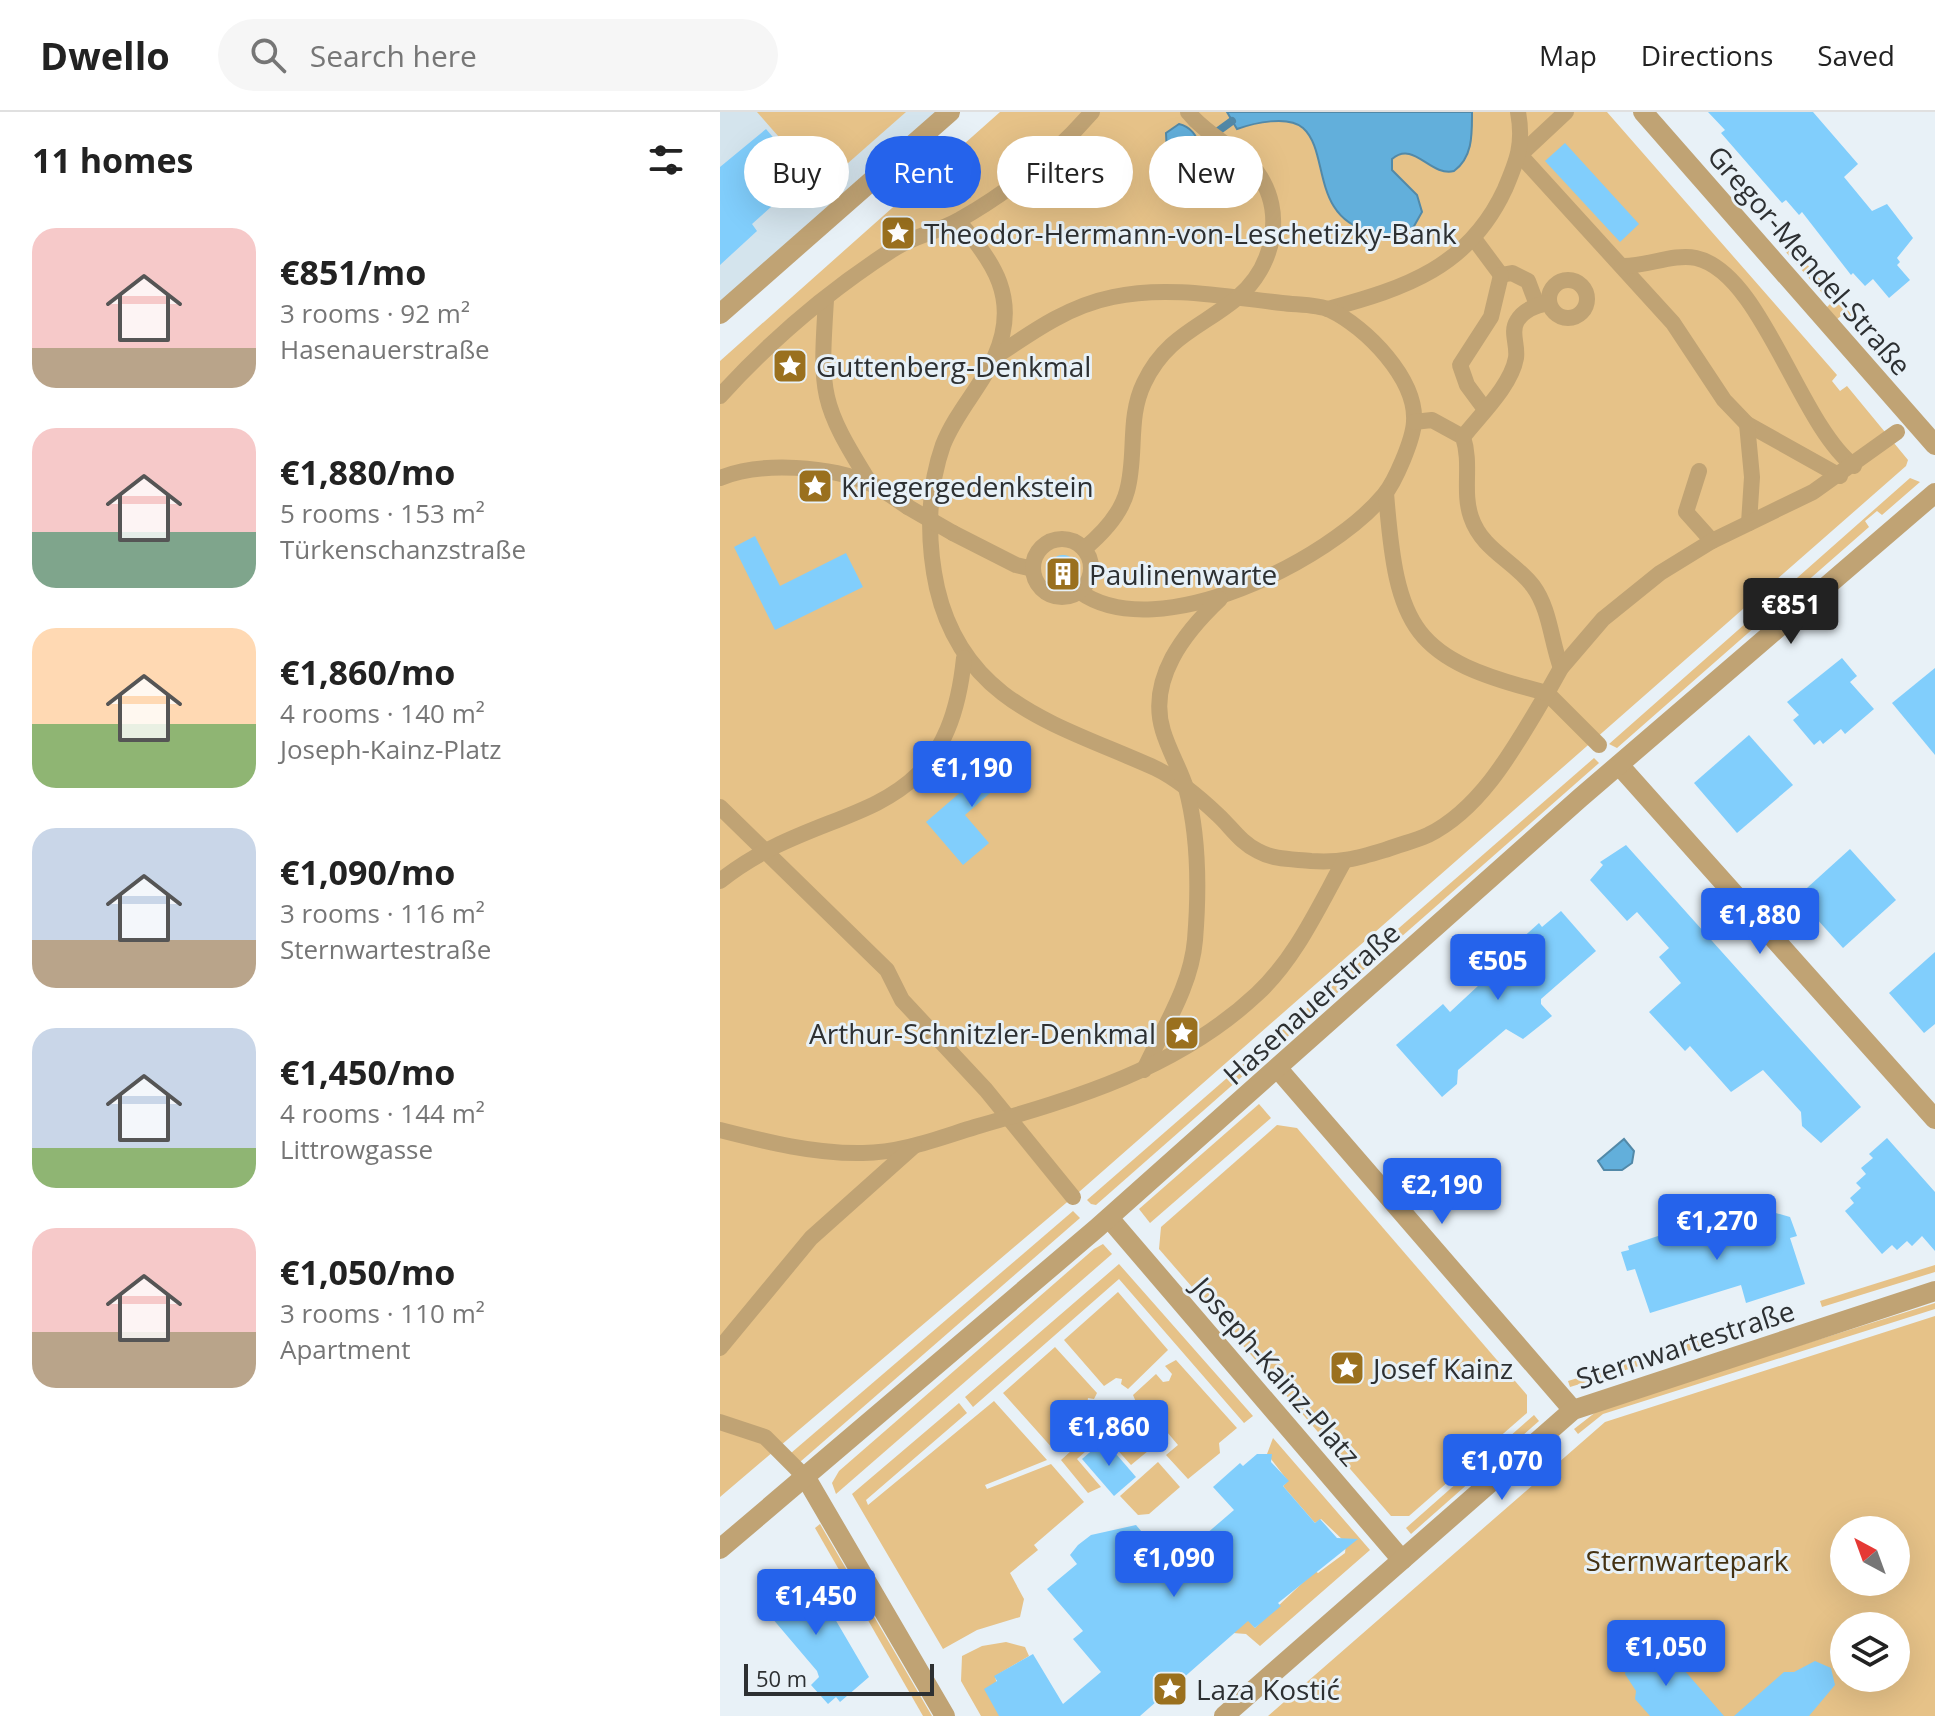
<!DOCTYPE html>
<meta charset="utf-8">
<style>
:root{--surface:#fff;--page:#f6f6f6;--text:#222;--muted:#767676;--line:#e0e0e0;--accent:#2563eb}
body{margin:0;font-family:"Open Sans",sans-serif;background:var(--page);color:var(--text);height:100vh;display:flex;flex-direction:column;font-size:30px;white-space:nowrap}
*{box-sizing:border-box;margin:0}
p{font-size:26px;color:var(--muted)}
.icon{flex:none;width:44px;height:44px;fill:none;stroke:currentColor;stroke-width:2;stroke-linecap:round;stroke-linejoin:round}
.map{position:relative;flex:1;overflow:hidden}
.details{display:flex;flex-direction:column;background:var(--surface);width:720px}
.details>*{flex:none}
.top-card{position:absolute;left:24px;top:24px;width:760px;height:72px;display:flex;gap:16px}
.needle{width:52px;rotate:319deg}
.tools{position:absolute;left:1110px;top:1404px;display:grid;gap:16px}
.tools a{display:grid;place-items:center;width:80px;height:80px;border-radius:50%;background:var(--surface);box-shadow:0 8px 32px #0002;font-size:40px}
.scale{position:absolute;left:24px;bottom:20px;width:190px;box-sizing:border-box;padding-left:8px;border:4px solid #2d3032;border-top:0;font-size:22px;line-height:28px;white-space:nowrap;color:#2d3032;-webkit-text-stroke:6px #e8f1f7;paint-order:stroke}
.price{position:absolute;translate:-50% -68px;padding:0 18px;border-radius:8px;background:var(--accent);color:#fff;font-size:26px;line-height:52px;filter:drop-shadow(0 2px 4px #0008)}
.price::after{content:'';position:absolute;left:50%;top:48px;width:24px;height:18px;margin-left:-12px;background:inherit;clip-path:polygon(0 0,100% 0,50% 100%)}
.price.current{background:#222;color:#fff}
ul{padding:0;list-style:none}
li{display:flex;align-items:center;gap:24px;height:200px;padding:0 32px}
li span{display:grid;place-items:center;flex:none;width:224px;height:160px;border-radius:24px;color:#555}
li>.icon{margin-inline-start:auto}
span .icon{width:96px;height:96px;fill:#fffc;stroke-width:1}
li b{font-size:34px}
h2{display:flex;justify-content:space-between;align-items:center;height:96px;padding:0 32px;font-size:34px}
.chip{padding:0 28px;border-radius:36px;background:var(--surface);box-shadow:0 8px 32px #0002;font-size:28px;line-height:72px}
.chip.current{background:var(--accent);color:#fff}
header{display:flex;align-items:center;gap:48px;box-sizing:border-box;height:112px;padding:0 40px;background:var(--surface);border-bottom:2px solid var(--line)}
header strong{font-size:38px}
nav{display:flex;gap:44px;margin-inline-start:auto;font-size:28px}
.search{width:560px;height:72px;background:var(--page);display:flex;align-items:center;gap:20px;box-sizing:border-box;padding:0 28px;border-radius:44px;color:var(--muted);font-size:30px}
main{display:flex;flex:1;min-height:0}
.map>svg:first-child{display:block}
.built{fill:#d4e4ed}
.green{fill:#e6c288;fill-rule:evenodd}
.water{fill:#62afdb;stroke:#5289a8;stroke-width:2}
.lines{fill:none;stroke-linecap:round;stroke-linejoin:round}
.stream{stroke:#5289a8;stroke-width:8}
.building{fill:#81cefc}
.pedestrian{stroke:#c0a374;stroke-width:16}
.minor{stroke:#c0a374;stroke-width:20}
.tertiary{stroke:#c0a374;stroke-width:20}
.pedestrian-bridge{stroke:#c0a374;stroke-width:16}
.labels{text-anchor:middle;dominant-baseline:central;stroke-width:6;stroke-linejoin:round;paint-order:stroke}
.poi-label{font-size:28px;fill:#2d3032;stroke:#e8f1f7;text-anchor:start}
.street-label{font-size:28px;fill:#2d3032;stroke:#e8f1f7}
.park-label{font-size:28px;fill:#433112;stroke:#e8f1f7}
</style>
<header>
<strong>Dwello</strong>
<div class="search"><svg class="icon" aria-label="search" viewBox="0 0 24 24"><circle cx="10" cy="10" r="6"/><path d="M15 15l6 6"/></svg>Search here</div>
<nav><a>Map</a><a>Directions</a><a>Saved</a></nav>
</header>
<main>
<section class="details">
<h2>11 homes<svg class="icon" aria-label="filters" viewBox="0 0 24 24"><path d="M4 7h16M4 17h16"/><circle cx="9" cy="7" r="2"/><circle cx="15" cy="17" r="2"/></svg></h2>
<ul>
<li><span style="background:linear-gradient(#f6c9c9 75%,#b9a48a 0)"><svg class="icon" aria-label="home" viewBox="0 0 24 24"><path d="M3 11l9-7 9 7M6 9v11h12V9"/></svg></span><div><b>€851/mo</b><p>3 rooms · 92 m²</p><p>Hasenauerstraße</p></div></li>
<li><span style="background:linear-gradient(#f6c9c9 65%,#7fa58c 0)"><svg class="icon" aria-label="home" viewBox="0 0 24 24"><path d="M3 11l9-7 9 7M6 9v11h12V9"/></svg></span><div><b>€1,880/mo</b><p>5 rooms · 153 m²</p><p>Türkenschanzstraße</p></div></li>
<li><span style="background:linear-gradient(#ffd9b3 60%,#8fb573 0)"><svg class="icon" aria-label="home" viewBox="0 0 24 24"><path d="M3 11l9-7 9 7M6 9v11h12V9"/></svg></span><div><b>€1,860/mo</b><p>4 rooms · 140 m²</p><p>Joseph-Kainz-Platz</p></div></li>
<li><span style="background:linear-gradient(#c9d6e8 70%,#b9a48a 0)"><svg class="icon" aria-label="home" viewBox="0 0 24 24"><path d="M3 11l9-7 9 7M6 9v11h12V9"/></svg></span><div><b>€1,090/mo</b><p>3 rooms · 116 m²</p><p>Sternwartestraße</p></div></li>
<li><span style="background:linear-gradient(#c9d6e8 75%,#8fb573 0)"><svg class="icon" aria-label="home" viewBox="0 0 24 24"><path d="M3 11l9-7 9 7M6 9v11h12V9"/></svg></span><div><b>€1,450/mo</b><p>4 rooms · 144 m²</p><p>Littrowgasse</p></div></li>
<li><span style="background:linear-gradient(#f6c9c9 65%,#b9a48a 0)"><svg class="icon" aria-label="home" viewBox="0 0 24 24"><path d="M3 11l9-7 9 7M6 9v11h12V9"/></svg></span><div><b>€1,050/mo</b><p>3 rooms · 110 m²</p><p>Apartment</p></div></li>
</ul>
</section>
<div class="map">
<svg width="1215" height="1604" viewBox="0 0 1215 1604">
<rect width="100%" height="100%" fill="#e8f1f7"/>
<path class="built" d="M0,0h230l-230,203z"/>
<g class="green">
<path d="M37,0h149l-84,74z"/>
<path d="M280,0h607l230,263 -5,6 8,10 7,-5 61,74 -2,6 -827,726 -359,305v-1136z"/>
<path d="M1070,133l62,70 -6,5 -5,-4 -5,4 -10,-12 5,-5 -47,-53z"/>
<path d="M1190,366l10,4 -38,33 -5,-4 -12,10 4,6 -252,221 -8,-4z"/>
<path d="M874,646l5,5 -503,442 -5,-1 -4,-4z"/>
<path d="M539,992l12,14 -121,105 -11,-14z"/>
<path d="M557,1013l20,3 230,267v18l-118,103h-18l-232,-267 2,-22z"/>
<path d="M353,1099l7,7 -280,244 -9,-9z"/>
<path d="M383,1132l9,10 -276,240 -4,-11 7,-12 255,-222z"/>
<path d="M399,1152l134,152 -9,7 -125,-144 -146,128 -8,-10z"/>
<path d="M1215,1153v7l-113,35 -2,-6z"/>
<path d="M398,1180l50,58 -40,39 -7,-5 1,-5 -6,-1 -12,8 -40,-46z"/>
<path d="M1215,1191v6l-332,105 -25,20 -4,-5 27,-21z"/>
<path d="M1215,1204v400h-667l337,-294zM1124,1418h52v52h-52zM1124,1514h52v52h-52z"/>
<path d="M1005,1220l2,7 -157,48 -2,-6z"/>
<path d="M335,1235l42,46 -3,6 -6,-1 -1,8 6,2 2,7 -41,35 -51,-57z"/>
<path d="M456,1248l61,68 -18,15 1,10 -32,26 -22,-24 12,-10 -22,-26 -13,10 -10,-12 3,-6 6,-2v-8l-6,1 -3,-7 23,-21 7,8 6,-1 3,-7 -7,-8z"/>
<path d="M274,1289l53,59 -62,25 2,4 64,-25 33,38 -50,43 4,5 -28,23 14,26 -4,18 -43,13 -34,19 -91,-155 107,-91 8,10 -101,87 2,5z"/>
<path d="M814,1303l5,6 -128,113 -5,-6z"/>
<path d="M382,1311l8,3 -2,6 5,1 12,-9 23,27 -17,14 -27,-30 -27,24 24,28 -13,6 -27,-33z"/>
<path d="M553,1326l97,112 -110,96 -14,-12 -13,-1 8,-21 14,16 60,-57 3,2 27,-20 1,-10 -25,-24 -6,4 -32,-37 5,-5 -21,-27z"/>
<path d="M438,1350l22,25 -31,27 -11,1 -18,-19z"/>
<path d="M100,1412l112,192h-9l-108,-188z"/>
<path d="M286,1530l19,5 4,9 -34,20 9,40h-23l-20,-35 1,-25 20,-10z"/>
</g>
<g class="water">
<path d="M507,0h245c0,22 1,45 -18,59 -24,6 -40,-31 -62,-12v11l25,25 5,17 -9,16c-15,7 -26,8 -42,4 -61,-15 -41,-80 -68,-104 -15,-13 -49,-5 -66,1z"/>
<path d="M459,12c22,5 28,35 13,51 -13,4 -26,5 -29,-11l4,-10 -1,-21z"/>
<path d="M904,1027l10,12 -2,12 -10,7h-18l-6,-9z"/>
</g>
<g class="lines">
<path class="stream" d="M477,29l13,-4 22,-16"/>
</g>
<g class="building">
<path d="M988,0h105l45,52 -14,13 28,34 15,-7 26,34 -16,20 3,4 -3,3 13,15 -21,18 -16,-19 -8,7 -12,-13 -2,2 -49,-63 -3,3 -13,-15 -4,3 -61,-70 4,-3z"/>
<path d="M46,17l40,47 -54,48 5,7 -37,34v-98z"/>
<path d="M845,31l74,81 -19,18 -75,-81z"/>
<path d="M35,424l25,50 66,-33 17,34 -88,43 -41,-83z"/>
<circle cx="343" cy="457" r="14"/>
<path d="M1122,546l15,18 -7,6 24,27 -29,25 -4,-5 -18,15 -3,-4 -6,5 -21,-25 6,-5 -12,-13z"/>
<path d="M1215,556v87l-43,-52z"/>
<path d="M1029,623l44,50 -56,48 -43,-50z"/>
<path d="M294,634l13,15 -62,54 24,28 -26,22 -37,-43z"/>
<path d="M906,733l235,262 -40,36 -19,-17 -1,-14 -38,-42 -32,22 -41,-46 -5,5 -36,-39 32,-29 -22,-26 10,-9 -32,-36 -10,9 -37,-41 13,-15 -3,-3z"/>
<path d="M1130,737l46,51 -53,48 -46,-51z"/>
<path d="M841,799l35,40 -55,48v5l11,12 -29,23 -17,-10 -48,41 -1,14 -15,13 -46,-52 47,-41 7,8 29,-27 7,-23 13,-3 40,-36 3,4z"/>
<path d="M1215,840v72l-11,9 -35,-40z"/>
<path d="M1167,1026l48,54v59l-13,-15 -10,10 -5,-5 -10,9 -5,-5 -10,9 -37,-43 9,-8 -4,-5 11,-10 -5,-5 10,-9 -5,-6 12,-10 -4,-4z"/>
<path d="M1049,1099l21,6 7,19 -7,2 15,46 -59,19 -5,-18 -91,28 -15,-44 -8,2 -6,-19 8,-2 -1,-4 78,-26 6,22 25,-22 15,3z"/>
<path d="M384,1328l32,37 -22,19 -32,-37z"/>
<path d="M537,1342h15l-1,8 18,19 -6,5 32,37 5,-4 17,19 21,1 -80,64 3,3 -26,22 -7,-7 -108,95h-141l-15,-27 13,-8 -3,-5 39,-22 30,50 38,-32 -28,-33 10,-8 -36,-42 30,-25 -7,-9 8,-10 13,-10 45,-10 34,40 64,-55 -21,-23 27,-24 3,3z"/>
<path d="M80,1461l28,34 41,70 -29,25 -4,-5 -8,7 -17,-19 8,-8 -2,-6 -56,-66 8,-7 -3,-4 22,-18 3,4z"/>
<path d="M921,1537l13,2 13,12h11l46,53h-74l-15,-17 1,-8 -11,-17 2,-15z"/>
<path d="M1095,1549l16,7 4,17 -26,31h-75l50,-44h10z"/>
</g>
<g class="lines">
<g class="pedestrian">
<path d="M846,0l-46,43 153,168 51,77 23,24 93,52"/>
<path d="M238,109c36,40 62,79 37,135 -14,31 -39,56 -52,89 -16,45 -16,97 -6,143 27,117 123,137 218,180 23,11 45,30 63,47 13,12 23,28 40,36 16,9 36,8 53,10 32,2 47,-3 77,-12 13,-5 27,-8 40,-14 55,-27 89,-92 119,-142l52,52"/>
<path d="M755,128l26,35 11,-2 16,8 9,24"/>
<path d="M902,154c23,1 52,-13 74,-8 66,15 103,166 158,208"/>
<circle cx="848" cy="187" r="19"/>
<path d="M106,188c-6,94 -6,103 44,183"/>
<path d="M608,197c78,-21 141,-42 177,-120 12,-28 19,-45 13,-77"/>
<path d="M275,245c37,-25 73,-51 118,-60 55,-12 114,0 169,6 14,2 35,1 48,7 36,17 87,69 84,112 -1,18 -19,60 -30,73 -54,65 -226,152 -304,97"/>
<path d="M0,284c50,-55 110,-106 172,-146 21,-14 46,-18 67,-30 51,-29 95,-64 133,-108"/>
<path d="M764,296l-17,-23 -7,-20 31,-48 10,-42"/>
<path d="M694,310l18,-2 31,17c9,27 -1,54 8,80 11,33 42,43 62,69 17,23 18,55 28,82"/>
<path d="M1027,312l5,53 -3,46"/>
<path d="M743,325c17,-22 48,-51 53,-79 2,-14 -6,-26 1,-37 7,-12 19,-16 32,-18"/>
<path d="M979,359l-13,41 26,29"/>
<path d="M0,366c41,-17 111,-12 151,6 13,6 25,15 37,23"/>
<path d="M666,381c11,137 25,166 161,200l14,-25 42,-49 57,-46 52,-32 101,-49 84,-60"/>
<path d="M233,421l63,32 17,4"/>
<circle cx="342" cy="456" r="29"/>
<path d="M364,437c18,-15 37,-35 43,-58 10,-36 0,-73 17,-108 22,-47 58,-56 93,-85 37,-31 49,-86 20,-126 -19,-24 -50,-36 -69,-60"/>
<path d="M0,695l167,163 15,30 84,90 87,107"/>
<path d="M0,769c109,-87 226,-46 244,-223"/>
<path d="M424,958c19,-42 47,-83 51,-130 4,-49 4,-104 -9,-152 -6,-19 -17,-37 -23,-57 -16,-52 22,-99 57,-132"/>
<path d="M0,1018c47,12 94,24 143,23 38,0 76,-15 112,-26 102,-29 203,-59 282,-133 38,-35 61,-86 86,-131"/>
<path d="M0,1236l91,-110 103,-92"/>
<path d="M0,1310l45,15 41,41"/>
</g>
<g class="minor">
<path d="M0,202l230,-202"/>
<path d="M899,653l316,354"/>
<path d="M559,958l294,340"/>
<path d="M389,1106l293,342"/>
<path d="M86,1366l139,238"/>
<path d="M504,1604l349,-306 362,-119"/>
</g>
<g class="tertiary">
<path d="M923,0l292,333"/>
<path d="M0,1437l377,-321 483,-430 355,-305"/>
</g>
<path class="pedestrian-bridge" d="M188,395l45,26"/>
</g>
<defs>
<symbol id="sight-square" viewBox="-11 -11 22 22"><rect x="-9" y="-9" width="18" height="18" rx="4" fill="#9a701e" stroke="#e8f1f7"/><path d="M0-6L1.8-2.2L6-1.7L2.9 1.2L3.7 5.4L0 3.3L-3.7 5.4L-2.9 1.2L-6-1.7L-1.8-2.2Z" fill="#fff"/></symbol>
<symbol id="building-square" viewBox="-11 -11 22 22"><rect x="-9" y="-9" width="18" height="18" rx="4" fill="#9a701e" stroke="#e8f1f7"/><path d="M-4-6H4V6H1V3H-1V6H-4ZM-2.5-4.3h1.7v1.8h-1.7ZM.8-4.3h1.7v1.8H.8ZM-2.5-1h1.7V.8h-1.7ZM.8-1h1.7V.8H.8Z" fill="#fff"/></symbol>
</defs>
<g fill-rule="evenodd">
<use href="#sight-square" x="158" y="101" width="40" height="40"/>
<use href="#sight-square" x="50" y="234" width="40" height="40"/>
<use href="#sight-square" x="75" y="354" width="40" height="40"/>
<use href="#building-square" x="323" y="442" width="40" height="40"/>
<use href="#sight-square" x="442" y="901" width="40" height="40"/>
<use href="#sight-square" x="607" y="1236" width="40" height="40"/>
<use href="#sight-square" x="430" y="1557" width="40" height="40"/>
</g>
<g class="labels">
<g class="poi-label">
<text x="204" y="121">Theodor-Hermann-von-Leschetizky-Bank</text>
<text x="96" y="254">Guttenberg-Denkmal</text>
<text x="121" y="374">Kriegergedenkstein</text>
<text x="369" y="462">Paulinenwarte</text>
<text x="436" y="921" text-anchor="end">Arthur-Schnitzler-Denkmal</text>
<text x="653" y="1256">Josef Kainz</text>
<text x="476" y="1577">Laza Kostić</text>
</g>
<g class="street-label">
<text transform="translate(1090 148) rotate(49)">Gregor-Mendel-Straße</text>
<text transform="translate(591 891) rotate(-42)">Hasenauerstraße</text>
<text transform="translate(965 1232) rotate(-18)">Sternwartestraße</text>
<text transform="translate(557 1259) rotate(49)">Joseph-Kainz-Platz</text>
</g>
<g class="park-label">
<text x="967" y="1448">Sternwartepark</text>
</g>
</g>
</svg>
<div class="tools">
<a><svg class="needle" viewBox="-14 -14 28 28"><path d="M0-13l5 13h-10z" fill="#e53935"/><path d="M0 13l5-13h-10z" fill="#767676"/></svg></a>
<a><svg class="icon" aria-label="layers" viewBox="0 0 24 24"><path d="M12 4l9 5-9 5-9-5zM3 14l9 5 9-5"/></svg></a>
</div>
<div class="scale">50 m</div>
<b class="price current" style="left:1071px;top:534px">€851</b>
<b class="price" style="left:252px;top:697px">€1,190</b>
<b class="price" style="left:1040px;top:844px">€1,880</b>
<b class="price" style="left:778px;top:890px">€505</b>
<b class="price" style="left:722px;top:1114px">€2,190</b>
<b class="price" style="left:997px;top:1150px">€1,270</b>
<b class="price" style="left:389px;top:1356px">€1,860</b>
<b class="price" style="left:782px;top:1390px">€1,070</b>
<b class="price" style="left:454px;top:1487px">€1,090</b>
<b class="price" style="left:96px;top:1525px">€1,450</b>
<b class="price" style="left:946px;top:1576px">€1,050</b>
<div class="top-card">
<a class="chip">Buy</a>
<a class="chip current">Rent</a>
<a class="chip">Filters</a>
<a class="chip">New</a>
</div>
</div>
</main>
